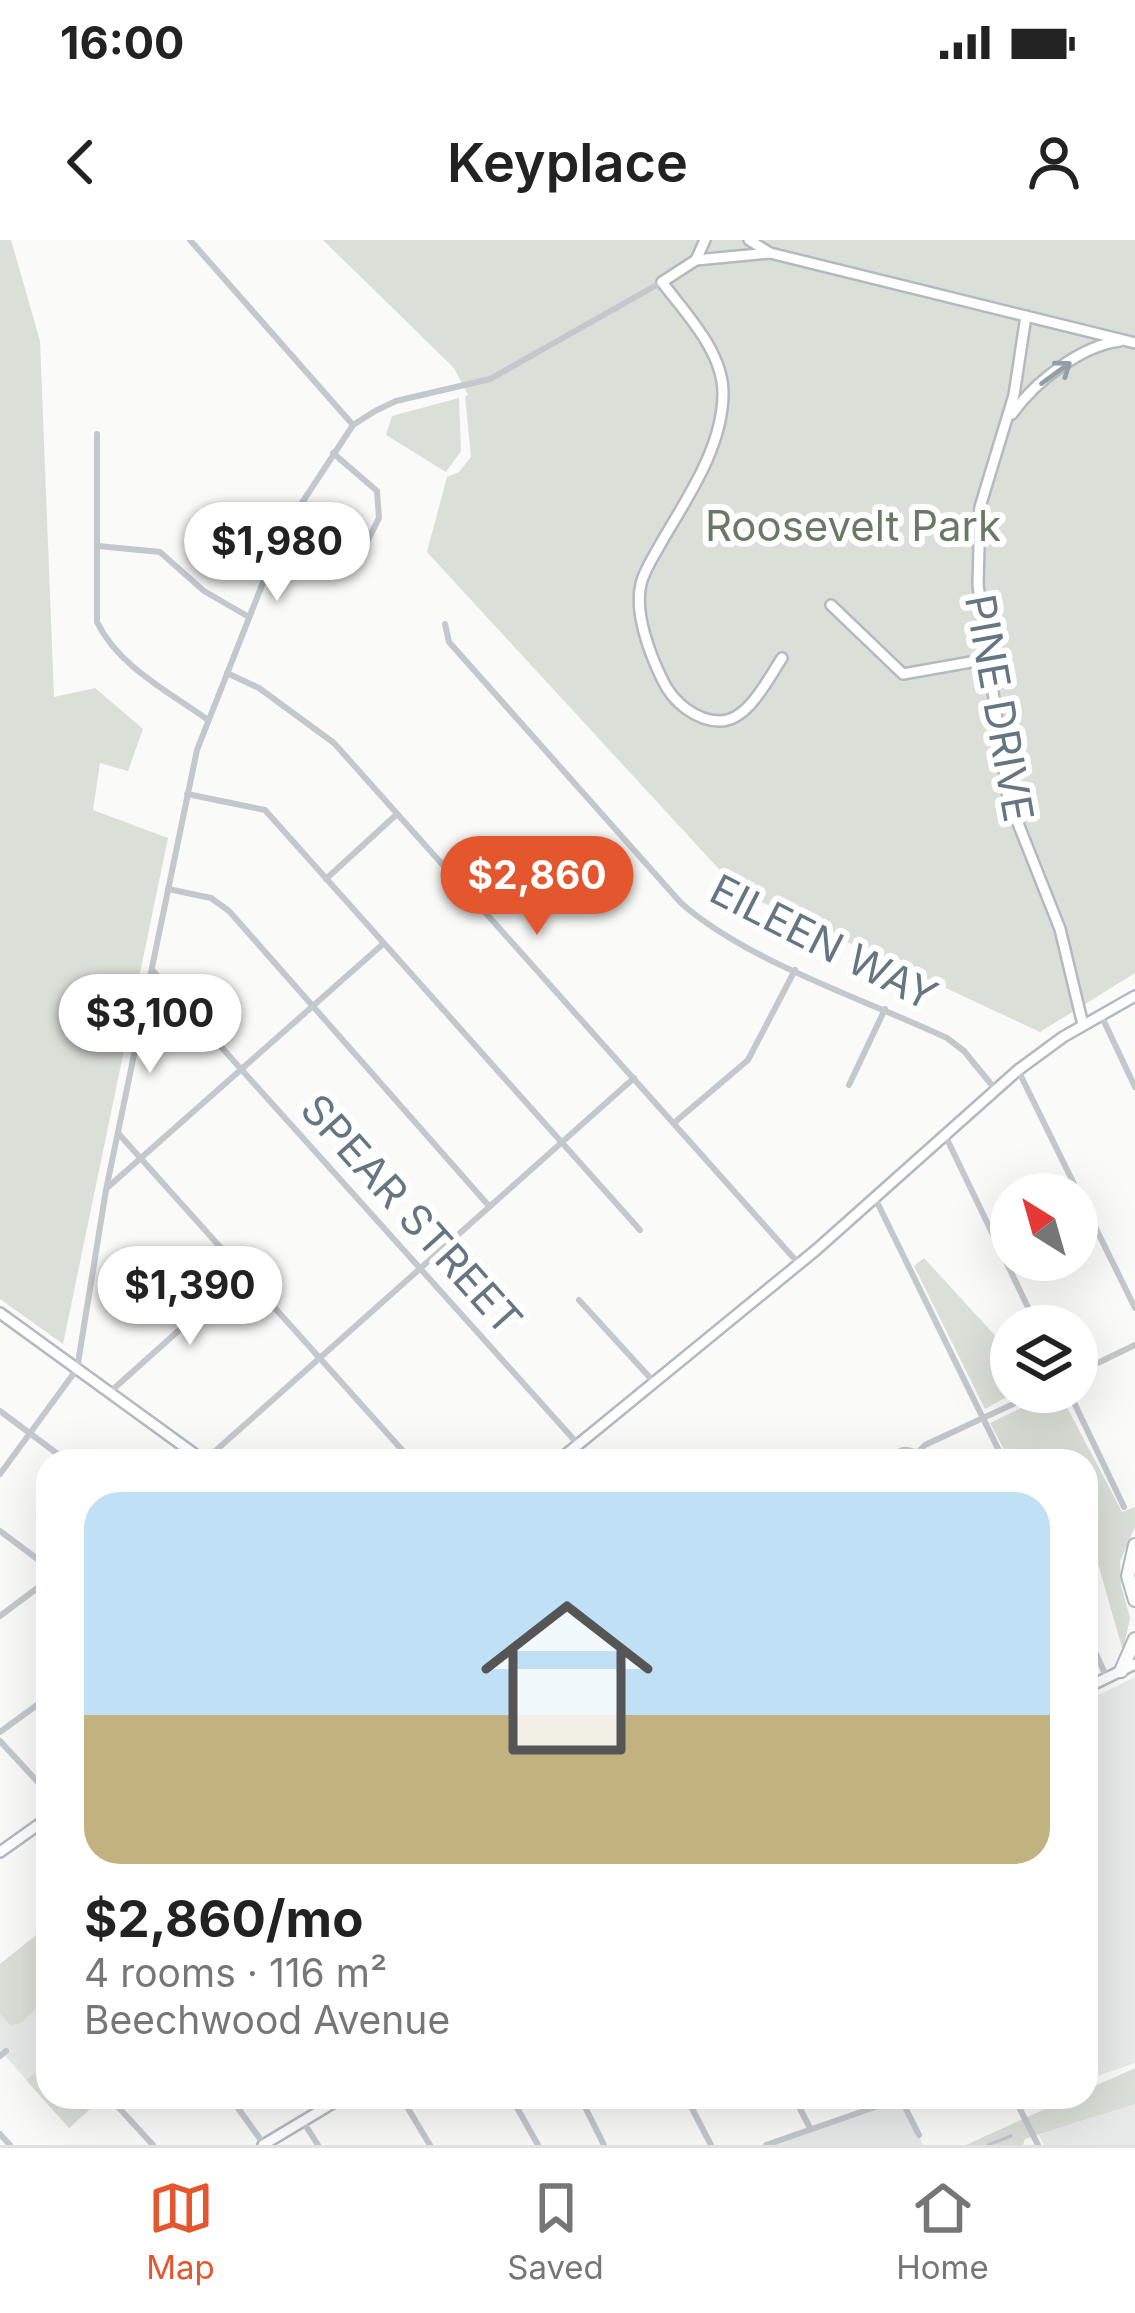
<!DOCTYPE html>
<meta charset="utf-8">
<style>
:root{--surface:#fff;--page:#f6f6f6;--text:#222;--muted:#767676;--line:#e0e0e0;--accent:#e4572e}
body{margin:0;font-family:Inter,sans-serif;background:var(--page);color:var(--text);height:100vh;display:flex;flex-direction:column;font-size:45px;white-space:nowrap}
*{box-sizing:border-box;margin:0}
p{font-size:39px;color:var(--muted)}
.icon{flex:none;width:66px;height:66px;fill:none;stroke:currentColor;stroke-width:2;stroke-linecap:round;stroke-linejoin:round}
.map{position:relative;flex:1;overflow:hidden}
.panel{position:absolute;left:36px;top:1209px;width:1062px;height:660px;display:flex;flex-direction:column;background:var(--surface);border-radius:36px;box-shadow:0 12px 48px #0002}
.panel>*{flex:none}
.needle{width:78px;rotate:323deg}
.fabs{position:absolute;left:990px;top:933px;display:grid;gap:24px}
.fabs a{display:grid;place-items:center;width:108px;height:108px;border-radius:50%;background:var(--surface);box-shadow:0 12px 48px #0002;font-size:60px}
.price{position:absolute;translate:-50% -102px;padding:0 27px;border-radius:42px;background:#fff;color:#222;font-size:39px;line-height:78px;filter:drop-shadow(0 3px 6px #0008)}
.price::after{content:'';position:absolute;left:50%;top:72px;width:36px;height:27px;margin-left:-18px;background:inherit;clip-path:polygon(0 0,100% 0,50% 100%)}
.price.on{background:var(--accent);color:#fff}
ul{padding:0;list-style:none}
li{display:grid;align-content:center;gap:24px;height:636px;padding:0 48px}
li span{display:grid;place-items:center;height:372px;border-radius:36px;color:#555}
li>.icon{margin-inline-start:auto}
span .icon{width:216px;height:216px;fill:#fffc;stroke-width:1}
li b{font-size:51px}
.status{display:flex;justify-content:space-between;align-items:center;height:84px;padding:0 60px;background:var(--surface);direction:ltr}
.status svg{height:33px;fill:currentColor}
header{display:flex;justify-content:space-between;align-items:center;height:156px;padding:0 48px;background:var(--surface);font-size:54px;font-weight:600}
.menu{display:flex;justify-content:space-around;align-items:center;height:168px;border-top:3px solid var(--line);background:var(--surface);font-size:33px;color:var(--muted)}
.menu a{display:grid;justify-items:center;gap:6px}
.menu .on{color:var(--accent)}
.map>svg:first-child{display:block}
.built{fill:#e8e9e9}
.green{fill:#dadfd7}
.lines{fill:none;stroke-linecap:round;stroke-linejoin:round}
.stream{stroke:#bbc7cb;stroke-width:3}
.secondary-casing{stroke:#b3babf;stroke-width:14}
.highway-casing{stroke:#b4b9bd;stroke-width:16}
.street{stroke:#c3c8cc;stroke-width:6}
.secondary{stroke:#fff;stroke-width:9}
.highway{stroke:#fff;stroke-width:12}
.oneway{stroke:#939fa8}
.labels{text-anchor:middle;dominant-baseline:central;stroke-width:12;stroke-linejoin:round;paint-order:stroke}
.park-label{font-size:42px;fill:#687a64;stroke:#fff}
.street-label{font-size:42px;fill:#657683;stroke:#fff}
</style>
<div class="status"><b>16:00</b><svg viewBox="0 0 49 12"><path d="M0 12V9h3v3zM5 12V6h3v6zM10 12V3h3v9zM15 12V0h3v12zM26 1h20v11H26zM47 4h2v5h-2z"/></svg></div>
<header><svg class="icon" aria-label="back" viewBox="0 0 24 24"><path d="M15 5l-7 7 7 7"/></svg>Keyplace<svg class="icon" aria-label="person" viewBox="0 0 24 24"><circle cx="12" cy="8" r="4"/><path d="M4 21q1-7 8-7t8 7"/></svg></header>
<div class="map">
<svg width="1135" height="1905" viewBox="0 0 1135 1905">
<rect width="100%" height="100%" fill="#fafaf8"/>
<g class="built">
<path d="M1135,1437v386l-49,17v-379z"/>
<path d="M44,1689l4,5v163h56l-35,31 -69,-78v-86z"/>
<path d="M903,1859l20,46h-148z"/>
<path d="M1135,1864v41h-91l-5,-10z"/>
</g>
<g class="green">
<path d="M0,0h11l29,101 14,356 41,-9 48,41 -15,42 -28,-8 -7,47 75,28 -105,506 -63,-45z"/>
<path d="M323,0h812v733l-95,59 -300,-140 -313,-340 20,-75 12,-5 12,-15 -6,-61 3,-1 -14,-27z"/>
<path d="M459,158l2,53 -15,21 -60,-37 6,-19z"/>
<path d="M924,1018l87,95v39h5l-31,17 -71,-143z"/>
<path d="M1054,1152h5l63,120 13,-5v20l-15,34 1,24 9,33 -7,33 -37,-129v-61h-76l-20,-38z"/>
<path d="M44,1689l4,5v63l-27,26 -11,2 -10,-11v-50z"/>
<path d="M1135,1828v36l-110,35 -2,6h-57l105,-48h15v-7z"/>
<path d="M35,1833l13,13v11h15l10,8 6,-5 9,11 -19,17 -43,-48z"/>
</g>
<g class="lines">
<path class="stream" d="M988,1905l23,-9"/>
<defs>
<g id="secondary">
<path d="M749,0l21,13 365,90"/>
<path d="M770,13l-74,7 -34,22c23,31 61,69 61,111 0,54 -36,105 -62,150 -7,13 -17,27 -20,41 -7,29 9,71 22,97 10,21 33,40 57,40 28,0 48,-42 62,-63"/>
<path d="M696,20l9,-20"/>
<path d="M1026,76l-12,79 -34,112 -2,78 30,213 52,131 23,96"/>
<path d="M1012,174c23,-32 68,-68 108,-73"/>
<path d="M831,365l72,69 85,-15"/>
<path d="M0,1073l204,148"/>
<path d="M558,1221l258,-211 202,-180 45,-33 72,-41"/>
<path d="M1086,1448l49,-24"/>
<path d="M0,1612l48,-34"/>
<path d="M263,1905l80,-48"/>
</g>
<g id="highway">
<path d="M1135,1305l-7,31 7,24"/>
<path d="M1121,1431l14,-32"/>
</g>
</defs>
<use href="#secondary" class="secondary-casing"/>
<use href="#highway" class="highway-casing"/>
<g class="street">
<path d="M190,0l163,185"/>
<path d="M97,194v188c21,44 72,70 111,98"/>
<path d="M333,213l44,38 2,27 -12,24"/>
<path d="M98,306l62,6 44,39 45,26"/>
<path d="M445,384l4,18 232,261c67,59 183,96 266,135l17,13 31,38"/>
<path d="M227,433l32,15 75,55 465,521"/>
<path d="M187,554l78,16 375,420"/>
<path d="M326,639l71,-65"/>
<path d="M168,649l43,9 18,13 260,295"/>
<path d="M153,731l424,472"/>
<path d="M1101,775l34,72"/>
<path d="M1018,830l117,238"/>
<path d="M849,845l36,-76"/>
<path d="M675,882l73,-62 47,-90"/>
<path d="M118,893l294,328"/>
<path d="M945,895l92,191"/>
<path d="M107,948l276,-244"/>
<path d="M875,958l129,263"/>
<path d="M579,1060l74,81"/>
<path d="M1077,1133l58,-28"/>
<path d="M110,1152l133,-119"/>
<path d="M1069,1152l55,115"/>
<path d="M0,1171l67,50"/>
<path d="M916,1214l9,-9 114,-53"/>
<path d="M204,1221l430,-383"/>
<path d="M892,1221c4,-10 12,-14 22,-9l6,9"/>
<path d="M0,1234l77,-105 29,-179 91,-440 65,-165 32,-70 59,-90 22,-14 21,-10 94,-22 172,-97"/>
<path d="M0,1291l48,36"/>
<path d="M0,1376l48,-36"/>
<path d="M1086,1392l21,46"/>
<path d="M0,1492l48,-35"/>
<path d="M0,1501l48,52"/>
<path d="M0,1816l6,-5"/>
<path d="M109,1857l44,48"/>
<path d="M230,1857l33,46"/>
<path d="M401,1857l29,48"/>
<path d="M511,1857l27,48"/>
<path d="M580,1857l24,48"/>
<path d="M686,1857l25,48"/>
<path d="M794,1857l16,31"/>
<path d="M900,1857l19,38"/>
<path d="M1014,1857l24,48"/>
<path d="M304,1883l14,22"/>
<path d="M0,1894l10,11"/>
<path d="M766,1905l135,-47"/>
</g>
<use href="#secondary" class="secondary"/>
<use href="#highway" class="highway"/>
</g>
<defs><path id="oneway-shaft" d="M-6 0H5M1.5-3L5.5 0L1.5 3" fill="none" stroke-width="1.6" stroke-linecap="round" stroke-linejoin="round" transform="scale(3)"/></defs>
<use class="oneway" href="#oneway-shaft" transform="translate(1056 133) rotate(-36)"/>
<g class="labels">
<g class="park-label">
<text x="853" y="285">Roosevelt Park</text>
</g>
<g class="street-label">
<text transform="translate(1000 468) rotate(80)">PINE DRIVE</text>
<text transform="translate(824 702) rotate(27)">EILEEN WAY</text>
<text transform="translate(412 974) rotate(48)">SPEAR STREET</text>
</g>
</g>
</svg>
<div class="fabs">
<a><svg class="needle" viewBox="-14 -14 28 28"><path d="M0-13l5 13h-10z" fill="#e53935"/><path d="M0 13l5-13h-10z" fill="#767676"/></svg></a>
<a><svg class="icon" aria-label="layers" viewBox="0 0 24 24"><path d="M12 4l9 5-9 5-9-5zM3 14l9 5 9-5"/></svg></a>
</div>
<b class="price" style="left:277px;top:364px">$1,980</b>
<b class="price on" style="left:537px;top:698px">$2,860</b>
<b class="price" style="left:150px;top:836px">$3,100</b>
<b class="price" style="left:190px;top:1108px">$1,390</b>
<section class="panel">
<ul>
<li><span style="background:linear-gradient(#bfe0f5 60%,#c2b280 0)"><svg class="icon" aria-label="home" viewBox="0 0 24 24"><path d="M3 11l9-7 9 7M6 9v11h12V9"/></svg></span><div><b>$2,860/mo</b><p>4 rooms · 116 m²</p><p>Beechwood Avenue</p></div></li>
</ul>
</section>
</div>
<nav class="menu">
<a class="on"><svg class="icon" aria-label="map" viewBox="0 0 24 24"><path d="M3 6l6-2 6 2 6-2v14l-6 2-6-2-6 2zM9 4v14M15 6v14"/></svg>Map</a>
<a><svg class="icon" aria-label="saved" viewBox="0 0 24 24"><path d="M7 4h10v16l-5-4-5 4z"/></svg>Saved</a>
<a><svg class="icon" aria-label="home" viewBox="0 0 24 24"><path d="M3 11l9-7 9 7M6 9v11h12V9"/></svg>Home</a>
</nav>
